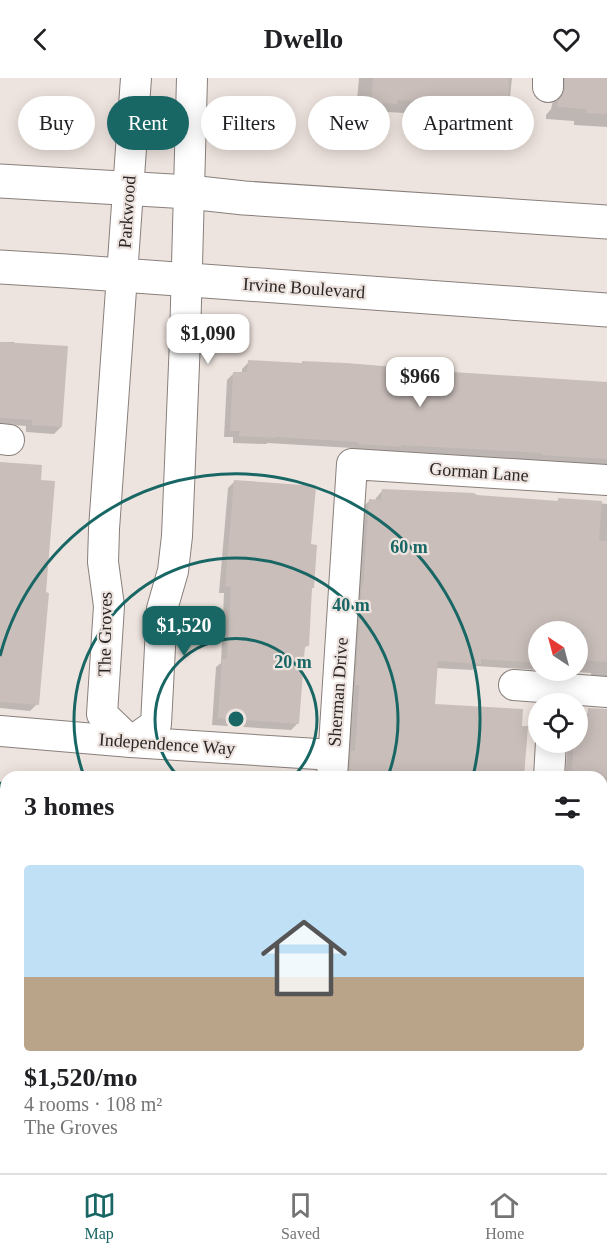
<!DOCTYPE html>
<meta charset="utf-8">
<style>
:root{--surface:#fff;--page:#f2f2f2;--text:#202124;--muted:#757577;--line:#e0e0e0;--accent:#196765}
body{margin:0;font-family:Georgia,serif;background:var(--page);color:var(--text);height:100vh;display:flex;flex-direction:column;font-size:22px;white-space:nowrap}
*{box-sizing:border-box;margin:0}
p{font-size:20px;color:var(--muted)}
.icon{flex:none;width:33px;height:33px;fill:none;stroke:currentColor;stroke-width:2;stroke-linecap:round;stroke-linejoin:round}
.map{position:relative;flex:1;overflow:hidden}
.details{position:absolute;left:0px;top:693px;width:608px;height:402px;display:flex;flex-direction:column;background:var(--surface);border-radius:18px 18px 0 0;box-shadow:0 3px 15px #0003}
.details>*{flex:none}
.hud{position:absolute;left:18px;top:18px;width:572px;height:54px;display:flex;gap:12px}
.needle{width:39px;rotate:324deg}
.controls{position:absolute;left:528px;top:543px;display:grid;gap:12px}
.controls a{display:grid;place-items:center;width:60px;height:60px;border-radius:50%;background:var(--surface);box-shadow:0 3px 15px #0003;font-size:30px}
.price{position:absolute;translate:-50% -51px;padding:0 14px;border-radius:12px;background:#fff;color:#222;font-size:20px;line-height:39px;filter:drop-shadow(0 2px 3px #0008)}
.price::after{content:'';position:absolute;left:50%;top:36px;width:18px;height:14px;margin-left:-9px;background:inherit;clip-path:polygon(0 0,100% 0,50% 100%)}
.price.on{background:var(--accent);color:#fff}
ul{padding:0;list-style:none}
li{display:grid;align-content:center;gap:12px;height:318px;padding:0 24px}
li+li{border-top:2px solid var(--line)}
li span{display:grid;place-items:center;height:186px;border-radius:6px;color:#555}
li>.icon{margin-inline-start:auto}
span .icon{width:108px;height:108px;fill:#fffc;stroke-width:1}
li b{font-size:26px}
h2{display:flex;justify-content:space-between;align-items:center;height:72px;padding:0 24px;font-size:26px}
.chip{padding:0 21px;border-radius:27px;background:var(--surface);box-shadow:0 3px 15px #0003;font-size:21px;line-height:54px}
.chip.on{background:var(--accent);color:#fff}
header{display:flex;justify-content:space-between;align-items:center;height:78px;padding:0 24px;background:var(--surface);font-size:27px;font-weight:600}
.tab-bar{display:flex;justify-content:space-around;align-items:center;height:84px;border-top:2px solid var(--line);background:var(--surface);font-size:16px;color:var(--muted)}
.tab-bar a{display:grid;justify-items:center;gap:3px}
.tab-bar .on{color:var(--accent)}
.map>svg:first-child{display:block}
.shadow{fill:#0003}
.building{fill:#c9beba}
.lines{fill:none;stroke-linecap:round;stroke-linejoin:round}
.minor-casing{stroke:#887f7b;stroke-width:32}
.major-casing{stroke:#887f7b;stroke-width:35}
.path{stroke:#a59d99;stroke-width:4;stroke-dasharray:3 4.5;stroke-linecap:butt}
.minor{stroke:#fff;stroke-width:30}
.major{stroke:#fff;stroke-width:33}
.ring{fill:none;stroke:#196765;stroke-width:3}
.labels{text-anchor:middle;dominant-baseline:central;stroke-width:4.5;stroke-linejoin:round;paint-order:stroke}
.street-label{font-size:18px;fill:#2b2726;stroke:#eee4df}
.centre{fill:#196765;stroke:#eee4df;stroke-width:3}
.ring-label{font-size:18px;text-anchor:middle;font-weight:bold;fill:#196765;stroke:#eee4df;stroke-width:4.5;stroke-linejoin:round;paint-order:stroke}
</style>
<header><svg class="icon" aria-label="back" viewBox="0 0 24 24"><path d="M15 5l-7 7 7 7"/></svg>Dwello<svg class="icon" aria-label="heart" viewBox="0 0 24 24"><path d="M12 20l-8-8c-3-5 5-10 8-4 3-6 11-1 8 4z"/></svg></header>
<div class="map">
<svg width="607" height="1095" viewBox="0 0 607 1095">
<rect width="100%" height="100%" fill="#eee4df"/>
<g class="shadow">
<path d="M359,0h153l-2,19 -3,3v6l-12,12 -108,-6 -3,3 -24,-2 1,-13h-4z"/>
<path d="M548,0h59v49l-33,-2v-4l-28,-2v-4l5,-6 2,-8z"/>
<path d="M0,264h14l47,85 -7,7 -28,-2v-6l-26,-2z"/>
<path d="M249,284l358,21v82l-213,-14 -2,2 -40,-3v-2l-84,-5 -2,1 -33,-1v-6h-9l3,-57 7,-7 8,1v-5z"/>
<path d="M0,386l37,240 -7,7 -30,-3z"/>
<path d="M235,403l75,65 1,43 -4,56 -3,4 -6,74 -7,7 -79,-5 4,-58 5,-4 3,-70h-5l9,-105z"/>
<path d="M382,413l174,11 3,-3 48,5v173l-16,-1v-3l-44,-3h31v-38h-40v38l-61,-4 -5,4 -36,-2 -3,37 89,72h-178l1,-18 3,-4 5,-63h-4l14,-185 7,-7 5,1 1,-3z"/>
<path d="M588,635l19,1v173l-5,-1v-109h-37l3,-35h10v-8h2l1,-15z"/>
<rect x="602" y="847" width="5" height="116"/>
<rect x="0" y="895" width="6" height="121"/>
<path d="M602,1004l5,1v90h-236v-6h231z"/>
<path d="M0,1075l6,1v13h77l-1,6h-82z"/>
<path d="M229,1089h85l-1,6h-84z"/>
<path d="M147,1092l40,3h-43z"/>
</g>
<g class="building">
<path d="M373,0h136l-1,28 -111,-6v4l-26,-2z"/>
<path d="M565,0h42v36l-21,-1v-4l-29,-2 1,-6 5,-6 2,-7z"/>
<path d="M0,264l68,4 -6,81 -30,-2v-5l-32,-2z"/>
<path d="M248,282l54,3v-2l44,2 61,5v1l200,13v77l-65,-4v-2l-141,-8v2l-43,-3v-2l-83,-5v1l-36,-2v-5h-9l3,-59h14z"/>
<path d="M0,384l42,3 -1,15 14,1 -9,111 3,1 -10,112 -39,-3z"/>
<path d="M234,402l82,6 -5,58 6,1 -3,43h-2l-3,58h-4l-6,78 -81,-6 4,-59h5l4,-72 -6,-1z"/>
<path d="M382,411l92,4 3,2 81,6v-3l44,3 -3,40h8v121l-26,-2 3,-28h-46v31l-57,-4v5l-43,-3 -3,43 88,5 -1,17h6l-4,51h-175l2,-26h4l4,-66h-4l7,-100h1l6,-86 12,1z"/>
<path d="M588,630l19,1v68h-36l3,-35h4v-9h8z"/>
</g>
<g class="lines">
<defs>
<g id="minor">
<path d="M136,0l-32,451 -1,33 6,44 -7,108 29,28 25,-18 6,-115 11,-38 4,-35 8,-196 7,-262"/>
<path d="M548,9v-9"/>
<path d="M0,361l9,1"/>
<path d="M514,607l93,7"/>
<path d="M0,653l131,11 202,13"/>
<path d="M332,699l20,-313 255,16"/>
<path d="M549,699l2,-35"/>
<path d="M602,824l5,1"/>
<path d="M0,1053h6"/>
<path d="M341,1089v6"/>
<path d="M128,1095l1,-6"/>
</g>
<g id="major">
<path d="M0,103l189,11 55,6 363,24"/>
<path d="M0,189l66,4 541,39"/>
</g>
</defs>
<use href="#minor" class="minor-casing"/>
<use href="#major" class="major-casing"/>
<path class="path" d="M602,969l5,2"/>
<use href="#minor" class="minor"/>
<use href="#major" class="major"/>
</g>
<g class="ring">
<path d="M179 699A81 81 0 1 1 293 699"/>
<path d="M84 698A162 162 0 1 1 388 698"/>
<path d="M6 722A244 244 0 0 1 0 704M0 578A244 244 0 0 1 473 698"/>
</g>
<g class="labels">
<g class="street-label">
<text transform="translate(127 134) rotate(-86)">Parkwood</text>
<text transform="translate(304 210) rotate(4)">Irvine Boulevard</text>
<text transform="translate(479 394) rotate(4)">Gorman Lane</text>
<text transform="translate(105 556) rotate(-89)">The Groves</text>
<text transform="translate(338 614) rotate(-86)">Sherman Drive</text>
<text transform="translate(167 666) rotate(4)">Independence Way</text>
</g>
</g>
<circle cx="236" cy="641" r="9" class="centre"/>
<g class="ring-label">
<text x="409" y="475">60 m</text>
<text x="351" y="533">40 m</text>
<text x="293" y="590">20 m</text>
</g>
</svg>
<div class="controls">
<a><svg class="needle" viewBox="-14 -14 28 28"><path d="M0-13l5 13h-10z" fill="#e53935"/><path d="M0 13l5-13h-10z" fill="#757577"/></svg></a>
<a><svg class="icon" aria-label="locate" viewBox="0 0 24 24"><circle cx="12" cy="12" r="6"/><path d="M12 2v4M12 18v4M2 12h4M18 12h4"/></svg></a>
</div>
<b class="price" style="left:208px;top:287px">$1,090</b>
<b class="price" style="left:420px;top:330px">$966</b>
<b class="price on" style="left:184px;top:579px">$1,520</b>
<div class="hud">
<a class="chip">Buy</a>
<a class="chip on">Rent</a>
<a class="chip">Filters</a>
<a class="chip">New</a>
<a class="chip">Apartment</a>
</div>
<section class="details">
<h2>3 homes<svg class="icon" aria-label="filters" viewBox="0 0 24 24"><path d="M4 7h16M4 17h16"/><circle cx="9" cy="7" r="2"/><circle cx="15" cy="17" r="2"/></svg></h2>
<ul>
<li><span style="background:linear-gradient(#bfe0f5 60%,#b9a48a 0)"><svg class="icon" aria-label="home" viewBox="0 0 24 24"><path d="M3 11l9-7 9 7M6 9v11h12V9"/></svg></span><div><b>$1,520/mo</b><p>4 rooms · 108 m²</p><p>The Groves</p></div></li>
</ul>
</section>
</div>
<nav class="tab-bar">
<a class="on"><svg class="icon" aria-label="map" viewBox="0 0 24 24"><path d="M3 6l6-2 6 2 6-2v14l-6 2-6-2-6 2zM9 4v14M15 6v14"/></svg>Map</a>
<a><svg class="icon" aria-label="saved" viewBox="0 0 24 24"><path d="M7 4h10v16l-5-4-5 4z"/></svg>Saved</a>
<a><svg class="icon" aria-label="home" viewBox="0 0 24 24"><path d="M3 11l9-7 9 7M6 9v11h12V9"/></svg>Home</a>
</nav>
